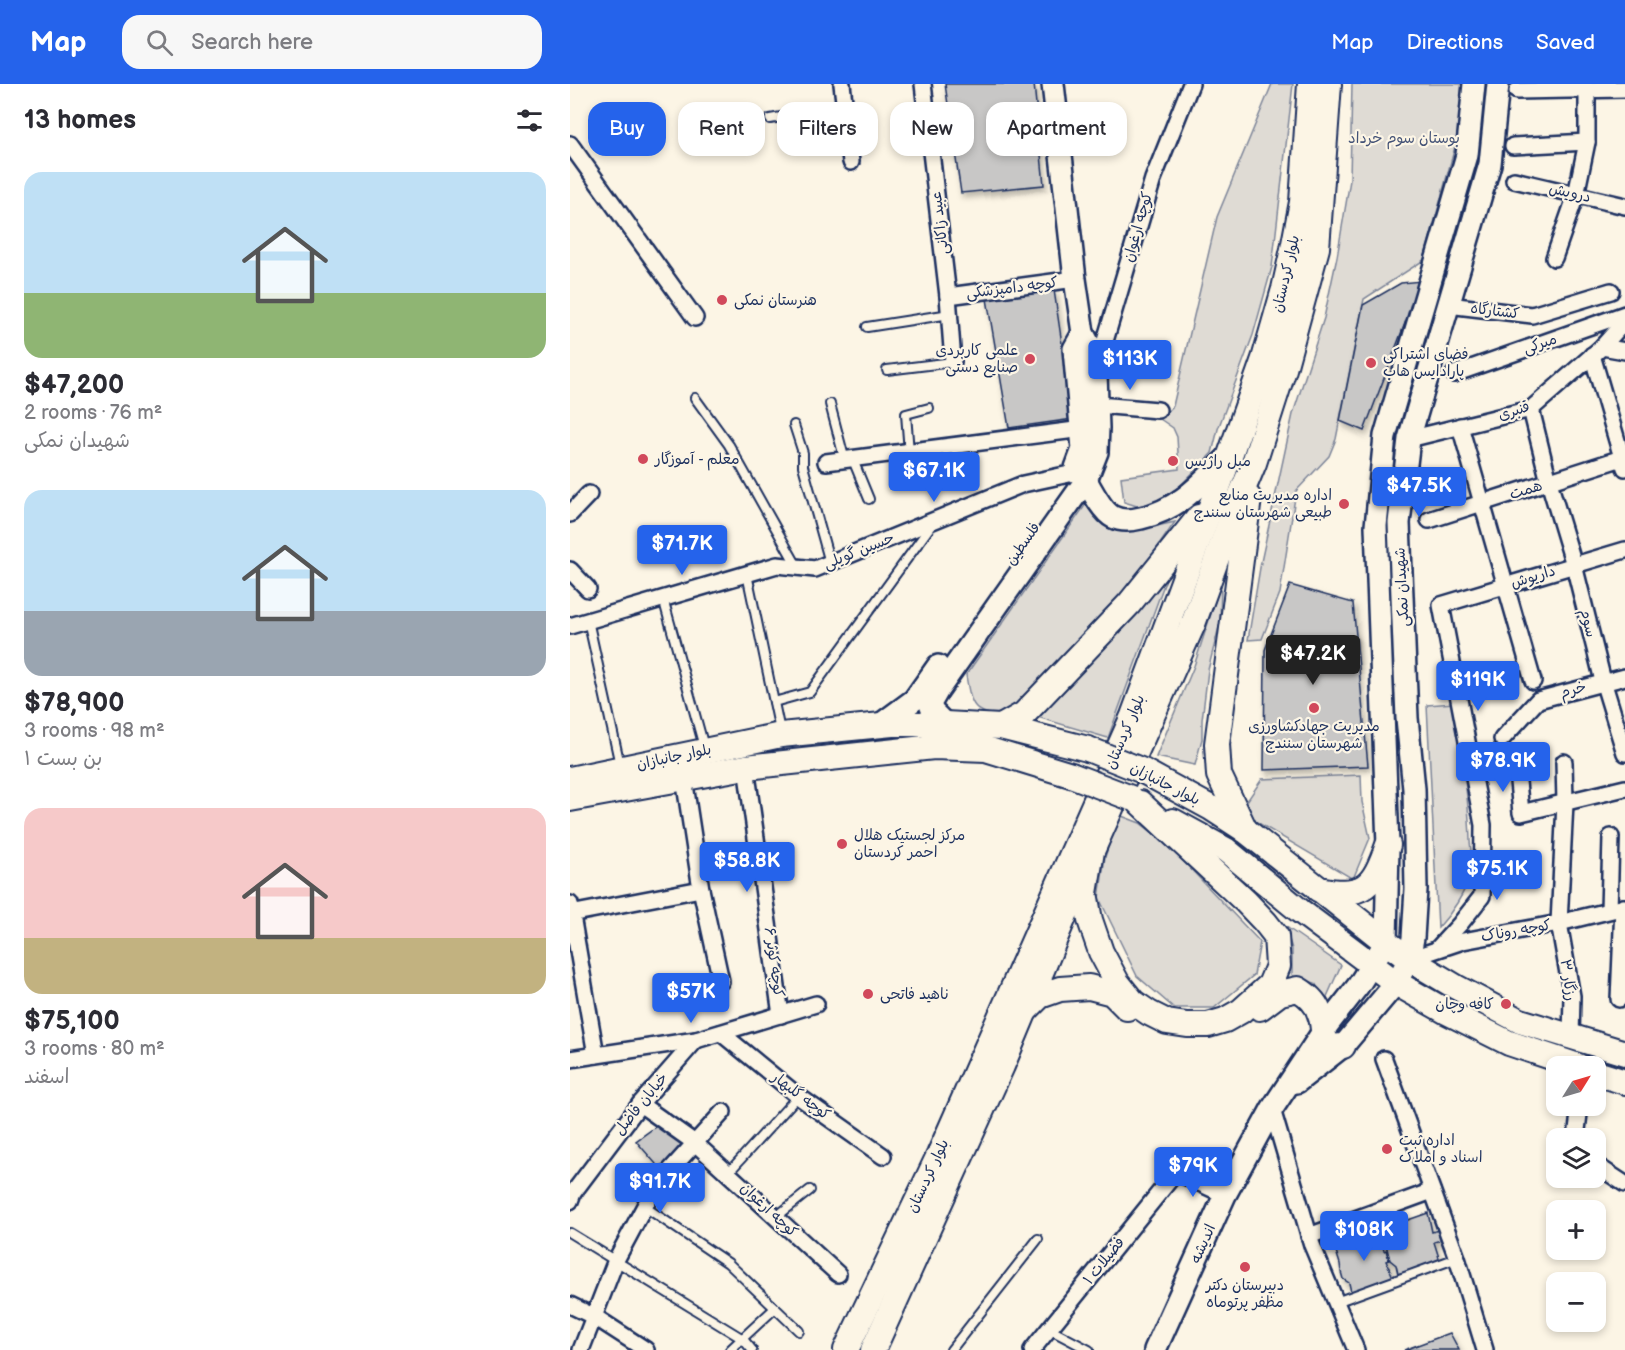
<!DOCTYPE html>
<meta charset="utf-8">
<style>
:root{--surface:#fff;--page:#f7f7f7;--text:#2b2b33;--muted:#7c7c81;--accent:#2563eb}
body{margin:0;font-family:"Balsamiq Sans","Playpen Sans Arabic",sans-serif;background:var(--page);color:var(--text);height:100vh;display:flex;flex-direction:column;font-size:22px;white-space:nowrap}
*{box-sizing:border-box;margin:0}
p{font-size:20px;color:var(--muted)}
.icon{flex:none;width:33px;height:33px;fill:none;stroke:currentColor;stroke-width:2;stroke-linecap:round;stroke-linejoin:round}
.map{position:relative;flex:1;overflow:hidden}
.panel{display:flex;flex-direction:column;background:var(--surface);width:570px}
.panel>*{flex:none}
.top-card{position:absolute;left:18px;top:18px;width:570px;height:54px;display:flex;gap:12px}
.needle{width:39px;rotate:53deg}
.fabs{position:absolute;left:976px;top:972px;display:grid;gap:12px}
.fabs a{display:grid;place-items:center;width:60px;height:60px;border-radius:12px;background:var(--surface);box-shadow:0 3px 9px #0003;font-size:30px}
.price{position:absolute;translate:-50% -51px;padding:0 14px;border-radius:6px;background:var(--accent);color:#fff;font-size:20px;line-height:39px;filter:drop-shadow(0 2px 3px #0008)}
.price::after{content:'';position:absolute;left:50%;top:36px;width:18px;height:14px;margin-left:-9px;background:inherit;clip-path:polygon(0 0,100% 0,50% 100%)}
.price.current{background:#222;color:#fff}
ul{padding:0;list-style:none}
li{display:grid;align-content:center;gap:12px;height:318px;padding:0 24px}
li span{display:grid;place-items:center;height:186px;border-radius:18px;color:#555}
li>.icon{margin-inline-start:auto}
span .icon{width:108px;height:108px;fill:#fffc;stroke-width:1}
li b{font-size:26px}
h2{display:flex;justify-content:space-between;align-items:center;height:72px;padding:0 24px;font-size:26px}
.chip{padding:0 21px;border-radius:18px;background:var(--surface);box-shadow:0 3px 9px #0003;font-size:21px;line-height:54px}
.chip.current{background:var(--accent);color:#fff}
header{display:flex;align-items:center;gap:36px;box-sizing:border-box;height:84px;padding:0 30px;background:var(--accent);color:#fff}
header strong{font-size:28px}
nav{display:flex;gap:33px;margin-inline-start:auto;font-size:21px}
.search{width:420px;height:54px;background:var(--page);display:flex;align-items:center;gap:15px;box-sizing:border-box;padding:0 21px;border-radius:18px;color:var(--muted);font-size:22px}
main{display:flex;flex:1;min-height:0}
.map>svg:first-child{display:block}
.green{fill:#dfdbd4;stroke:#7d8599;stroke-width:1.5}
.building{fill:#c8c7c6;stroke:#1b2f5e;stroke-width:1.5;filter:url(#shadow)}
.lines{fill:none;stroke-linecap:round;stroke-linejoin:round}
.lane-casing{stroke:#1b2f5e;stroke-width:12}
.street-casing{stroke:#1b2f5e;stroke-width:20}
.secondary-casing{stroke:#1b2f5e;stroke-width:26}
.primary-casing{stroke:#1b2f5e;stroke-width:28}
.lane{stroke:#fcf5e5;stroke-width:8}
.street{stroke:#fcf5e5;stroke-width:15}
.secondary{stroke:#fcf5e5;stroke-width:21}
.primary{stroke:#fcf5e5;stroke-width:24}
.primary-bridge-casing{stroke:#1b2f5e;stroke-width:28;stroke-linecap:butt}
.primary-bridge{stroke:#fcf5e5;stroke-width:24}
.poi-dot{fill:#d1495b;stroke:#fcf5e5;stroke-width:2}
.labels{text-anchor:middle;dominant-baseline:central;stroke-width:4.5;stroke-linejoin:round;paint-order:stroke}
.park-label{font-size:15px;fill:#425176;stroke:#fcf5e5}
.street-label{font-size:15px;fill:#1b2f5e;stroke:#fcf5e5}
.poi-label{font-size:15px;fill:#1b2f5e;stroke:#fcf5e5;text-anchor:start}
</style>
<header>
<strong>Map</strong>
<div class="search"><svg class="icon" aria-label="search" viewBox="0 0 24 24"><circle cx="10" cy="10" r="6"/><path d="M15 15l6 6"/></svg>Search here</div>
<nav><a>Map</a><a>Directions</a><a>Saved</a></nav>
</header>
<main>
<section class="panel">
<h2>13 homes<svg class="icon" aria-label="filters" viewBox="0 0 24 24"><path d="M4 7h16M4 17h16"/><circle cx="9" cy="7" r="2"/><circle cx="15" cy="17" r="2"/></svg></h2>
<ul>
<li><span style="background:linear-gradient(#bfe0f5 65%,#8fb573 0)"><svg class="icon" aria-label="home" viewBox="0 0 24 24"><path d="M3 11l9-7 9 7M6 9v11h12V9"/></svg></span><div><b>$47,200</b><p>2 rooms · 76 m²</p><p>شهیدان نمکی</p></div></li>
<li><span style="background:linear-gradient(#bfe0f5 65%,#9aa5b1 0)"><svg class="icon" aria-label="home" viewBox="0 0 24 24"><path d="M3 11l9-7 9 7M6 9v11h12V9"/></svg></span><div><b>$78,900</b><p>3 rooms · 98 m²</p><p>بن بست ۱</p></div></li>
<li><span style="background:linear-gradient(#f6c9c9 70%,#c2b280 0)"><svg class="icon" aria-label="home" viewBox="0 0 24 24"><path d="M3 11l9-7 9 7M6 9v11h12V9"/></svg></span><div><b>$75,100</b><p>3 rooms · 80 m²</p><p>اسفند</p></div></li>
</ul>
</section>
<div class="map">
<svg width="1055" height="1266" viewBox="0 0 1055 1266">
<defs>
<filter id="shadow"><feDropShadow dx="2.5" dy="4.5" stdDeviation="3" flood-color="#0004"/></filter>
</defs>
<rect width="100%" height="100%" fill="#fcf5e5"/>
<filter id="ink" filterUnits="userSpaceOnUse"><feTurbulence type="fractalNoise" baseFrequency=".0167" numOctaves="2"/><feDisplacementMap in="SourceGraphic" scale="12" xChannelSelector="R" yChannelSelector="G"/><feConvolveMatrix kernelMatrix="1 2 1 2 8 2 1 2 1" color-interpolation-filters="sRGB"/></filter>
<g filter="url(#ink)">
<g class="green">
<path d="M702,0h21l-21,183 -19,68 -35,94 -6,24 -33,34 -26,17 -16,2 -13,-4 -3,-25 58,-8 -2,-32 -4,-9 -13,-9 13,-13 44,-189z"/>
<path d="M782,0h111l-4,48 -35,128 -60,39 -28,140 -7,17 -33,35 -16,102 -18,46 -14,1 13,-78 32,-148 31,-96 13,-61 13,-77z"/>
<path d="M521,413l11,16 19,18h13l41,-9 -38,55 -106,116 -25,24c-33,-4 -35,-10 -40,-42z"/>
<path d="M596,495l-58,159 -71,-21z"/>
<path d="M651,499l-1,40 -12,47 -6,50v19l-7,26 -39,-8 38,-91z"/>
<path d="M884,619c6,46 15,92 16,138 1,10 3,23 0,33 -4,18 -19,40 -32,54l-11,-223z"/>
<path d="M791,691l1,27 8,36 -17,41 -98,-58 -10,-17 17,-25z"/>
<path d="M549,731l21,8 26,20 94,99 -6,33 -40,33h-40l-37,-32 -38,-78 6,-41z"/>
<path d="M715,842l56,39 -16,36 -10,-18 -18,-4 -5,-4v-26z"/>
</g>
<g class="building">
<path d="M375,0h89l10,101 -83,8z"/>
<path d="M851,197l-57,150 -24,-10 23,-116 38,-22z"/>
<path d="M484,206l19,129 -64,9 -22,-129z"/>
<path d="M720,501l63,18 15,163 -104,4 1,-120z"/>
<path d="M88,1041l27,22 -23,24 -26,-30z"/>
<path d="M858,1129l4,19 6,-2 3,10 -7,2 6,19 -42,13 -2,-9 -6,-5 -8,-31z"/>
<path d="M810,1148l4,19 2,-1 3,10 -3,1 7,16 -42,15 -2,-9 -6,-4 -2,-7 -1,-8 -5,-16z"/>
<path d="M880,1249l9,17h-55z"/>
</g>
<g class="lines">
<defs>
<g id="lane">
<path d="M200,35l74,-13"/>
<path d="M297,243l83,-13"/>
<path d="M317,286l66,-8"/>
<path d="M125,314l34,47 68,121"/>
<path d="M260,320l15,57"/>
<path d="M224,341l9,28v13l27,97"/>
<path d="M339,368l-3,-38 23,-6"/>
<path d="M283,376l16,39"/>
<path d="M177,490l33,157"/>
<path d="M93,514l41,149"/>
<path d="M18,536l32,145"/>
<path d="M204,618l36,-10 123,-169"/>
<path d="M158,1089l70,-77"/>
<path d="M75,1123l83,56 71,68"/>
<path d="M206,1133l34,-27"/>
<path d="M0,1149l173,106 9,11"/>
<path d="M766,1218l121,-44"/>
<path d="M479,1245l40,21"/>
<path d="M160,1266l44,-41"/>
<path d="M381,1266l87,-111"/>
</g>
<g id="street">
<path d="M272,0l9,78"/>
<path d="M353,0l25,212 5,66"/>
<path d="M947,7l108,-2"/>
<path d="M0,60l125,174"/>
<path d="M943,62l74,-4"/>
<path d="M944,96l111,26"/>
<path d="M984,174l22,-63 11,-53v-52"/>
<path d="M378,212l127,-17"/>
<path d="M878,221l84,10 79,-24"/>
<path d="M1032,263l23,4"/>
<path d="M1022,271l33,113"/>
<path d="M527,284l56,-189 38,-95"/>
<path d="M884,290l171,-60"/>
<path d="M528,321l60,5"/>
<path d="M961,325l18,73 25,83 29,116 22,72"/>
<path d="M890,342l73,255"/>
<path d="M839,355l122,-30 71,-62 23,-26"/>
<path d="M256,378l257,-33"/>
<path d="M0,430l19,-20"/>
<path d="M859,436l193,-62"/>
<path d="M0,486l18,19"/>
<path d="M0,542l207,-61 38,4 208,-85 51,-11 10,6"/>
<path d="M932,655l36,-39 87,-23"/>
<path d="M994,678l1,41 -6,120 13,73 -1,41"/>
<path d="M176,683l35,248"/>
<path d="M947,687l4,42 104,-25"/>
<path d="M114,694l17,111 20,92"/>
<path d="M0,820l26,151"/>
<path d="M1039,826l2,-73"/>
<path d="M0,830l131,-25"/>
<path d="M868,864l22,-24 22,-28 1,-71 -42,-220 184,-55"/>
<path d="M839,875l54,-18 96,-18 66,-16"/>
<path d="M1049,915l4,-92"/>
<path d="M151,949l77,63 85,60"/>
<path d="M0,975l126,-19 120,-36"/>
<path d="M814,975l73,199 28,92"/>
<path d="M70,1020l55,39 143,131"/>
<path d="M702,1025l40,136 44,105"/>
<path d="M1006,1054l4,-32"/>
<path d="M1026,1081l29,19"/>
<path d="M0,1117l3,-8 67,-89 56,-64"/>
<path d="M739,1152l123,-45"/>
<path d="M0,1221l25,12 51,33"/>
<path d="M11,1266l35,-90 39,-73 68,-75"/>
<path d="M462,1266l144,-178 49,23"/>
</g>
<g id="secondary">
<path d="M506,384l7,-19 -9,-100 9,-16"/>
<path d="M516,396c6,11 17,32 27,37 8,4 20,3 28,1 40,-9 61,-36 89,-63"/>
<path d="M375,640l-12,-12 -3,-8 8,-14 148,-210 11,-28 1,-24 -2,-54 -4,-24 -9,-17 -8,-54 -22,-195"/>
<path d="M310,641l34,-25 24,-34"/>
<path d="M727,998l46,-36 53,-63 13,-24 4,-21 3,-49 -2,-100 -7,-71 -8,-195 10,-84 81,-275 8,-80"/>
<path d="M585,1266l70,-155 47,-86 54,-82 32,-41 28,-44 2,-97 -12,-319 9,-90 82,-281 7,-71"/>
</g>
<g id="primary">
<path d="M431,643l23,-13 105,-110 70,-87"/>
<path d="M573,687l68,37 34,22 141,112 23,17 47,28 64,34 105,32"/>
<path d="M0,695l211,-44 111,-11h53l56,3 87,22"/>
<path d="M0,715l176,-32 188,-20 52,2 85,26"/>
<path d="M570,719l106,99 19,20 11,14 2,30 -8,19 -29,26 -16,9 -17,5h-21l-20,-3 -18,-9 -16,-11 -16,-20 -16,-30 -11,-32 -5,-27 7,-42 101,-227 41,-113 20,-48 30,-94 33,-121 12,-164"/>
<path d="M603,737l53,29 74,61 96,72 51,29 62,31 69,23"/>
<path d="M675,746l-26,-55 -2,-31 32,-246"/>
<path d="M748,805c47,9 55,-2 70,-44"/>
<path d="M690,924l20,-15 18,-4c10,6 19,14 22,26 5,12 0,22 11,32l12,-1"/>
<path d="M456,926l14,-14 20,-7 29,-2 23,6 15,15"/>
<path d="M1026,989l29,9"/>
<path d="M276,1266l93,-195 194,-439 97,-261 34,-96 20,-70 9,-40 9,-47 8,-118"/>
<path d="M303,1266l129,-284 80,-192"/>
</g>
</defs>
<use href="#lane" class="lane-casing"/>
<use href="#street" class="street-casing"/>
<use href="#secondary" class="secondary-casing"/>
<use href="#primary" class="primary-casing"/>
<use href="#lane" class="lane"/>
<use href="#street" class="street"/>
<use href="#secondary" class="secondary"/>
<use href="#primary" class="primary"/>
<defs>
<g id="primary-bridge">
<path d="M518,665l55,22"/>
<path d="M501,691l60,23"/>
</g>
</defs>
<use href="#primary-bridge" class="primary-bridge-casing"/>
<use href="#primary-bridge" class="primary-bridge"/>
</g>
</g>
<g class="poi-dot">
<circle cx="152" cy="216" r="6"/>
<circle cx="460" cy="275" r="6"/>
<circle cx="801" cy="279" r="6"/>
<circle cx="73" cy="375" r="6"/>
<circle cx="603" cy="377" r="6"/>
<circle cx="774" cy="420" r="6"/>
<circle cx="744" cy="624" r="6"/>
<circle cx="272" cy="760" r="6"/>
<circle cx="298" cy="910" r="6"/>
<circle cx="936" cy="920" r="6"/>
<circle cx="817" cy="1065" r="6"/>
<circle cx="675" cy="1183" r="6"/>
</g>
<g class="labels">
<g class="park-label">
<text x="834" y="54">بوستان سوم خرداد</text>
</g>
<g class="street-label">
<text transform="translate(1000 109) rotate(13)">درویش</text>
<text transform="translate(370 139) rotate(-97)">عبید زاکانی</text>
<text transform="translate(568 143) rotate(-74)">کوچه ارغوان</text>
<text transform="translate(716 190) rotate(-77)">بلوار کردستان</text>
<text transform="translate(442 204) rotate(-7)">کوچه دامپزشکی</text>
<text transform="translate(925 227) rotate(7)">کشتارگاه</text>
<text transform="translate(970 260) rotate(-19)">میرکی</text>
<text transform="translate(944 327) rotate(-18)">قنبری</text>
<text transform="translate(956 406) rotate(-17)">همت</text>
<text transform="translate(453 460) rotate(-55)">فلسطین</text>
<text transform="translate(289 467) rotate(-22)">حسین گویلی</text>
<text transform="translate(963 493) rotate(-17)">داریوش</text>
<text transform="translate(832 503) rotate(-93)">شهیدان نمکی</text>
<text transform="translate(1018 539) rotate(76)">سوم</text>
<text transform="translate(1003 606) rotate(-16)">خرم</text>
<text transform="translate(555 648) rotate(-67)">بلوار کردستان</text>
<text transform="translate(104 673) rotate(-12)">بلوار جانبازان</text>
<text transform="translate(595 700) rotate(27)">بلوار جانبازان</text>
<text transform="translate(946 847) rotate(-10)">کوچه روناک</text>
<text transform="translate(204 878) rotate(82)">کوچه کوثر ۶</text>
<text transform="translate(998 896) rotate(82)">رزگار ۳</text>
<text transform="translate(231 1012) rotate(37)">کوچه گلبهار</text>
<text transform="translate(71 1020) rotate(-51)">خیابان فاضل</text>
<text transform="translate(358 1092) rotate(-65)">بلوار کردستان</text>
<text transform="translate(199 1126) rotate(43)">کوچه ارغوان</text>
<text transform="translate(633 1160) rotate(-66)">اندیشه</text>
<text transform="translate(534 1177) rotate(-51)">فضیلات ۱</text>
</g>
<g class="poi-label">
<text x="164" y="216">هنرستان نمکی</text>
<text x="448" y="266" text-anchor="end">علمی کاربردی<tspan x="448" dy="17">صنایع دستی</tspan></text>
<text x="813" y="270">فضای اشتراکی<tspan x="813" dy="17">پارادایس هاب</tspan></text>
<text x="85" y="375">معلم - آموزگار</text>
<text x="615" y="377">مبل راژیس</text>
<text x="762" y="411" text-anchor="end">اداره مدیریت منابع<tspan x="762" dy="17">طبیعی شهرستان سنندج</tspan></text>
<text x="744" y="642" text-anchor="middle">مدیریت جهادکشاورزی<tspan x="744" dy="17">شهرستان سنندج</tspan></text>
<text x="284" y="751">مرکز لجستیک هلال<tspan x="284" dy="17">احمر کردستان</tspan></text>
<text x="310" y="910">ناهید فاتحی</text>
<text x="924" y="920" text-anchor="end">کافه وچان</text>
<text x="829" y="1056">اداره ثبت<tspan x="829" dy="17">اسناد و املاک</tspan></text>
<text x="675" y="1201" text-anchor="middle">دبیرستان دکتر<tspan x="675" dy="17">مظفر پرتوماه</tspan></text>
</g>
</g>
</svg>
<div class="fabs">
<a><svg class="needle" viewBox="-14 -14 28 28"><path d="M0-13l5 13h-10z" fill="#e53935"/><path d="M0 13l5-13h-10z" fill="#7c7c81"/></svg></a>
<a><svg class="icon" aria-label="layers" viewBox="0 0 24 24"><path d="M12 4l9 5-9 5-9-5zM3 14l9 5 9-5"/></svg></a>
<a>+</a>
<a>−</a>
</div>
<b class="price" style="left:560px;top:307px">$113K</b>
<b class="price" style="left:364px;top:419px">$67.1K</b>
<b class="price" style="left:849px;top:434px">$47.5K</b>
<b class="price" style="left:112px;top:492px">$71.7K</b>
<b class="price current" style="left:743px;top:602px">$47.2K</b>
<b class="price" style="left:908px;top:628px">$119K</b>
<b class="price" style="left:933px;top:709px">$78.9K</b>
<b class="price" style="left:177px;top:809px">$58.8K</b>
<b class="price" style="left:927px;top:817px">$75.1K</b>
<b class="price" style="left:121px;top:940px">$57K</b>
<b class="price" style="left:623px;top:1114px">$79K</b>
<b class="price" style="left:90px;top:1130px">$91.7K</b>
<b class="price" style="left:794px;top:1178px">$108K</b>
<div class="top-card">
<a class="chip current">Buy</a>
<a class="chip">Rent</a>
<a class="chip">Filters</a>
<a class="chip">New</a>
<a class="chip">Apartment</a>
</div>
</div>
</main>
